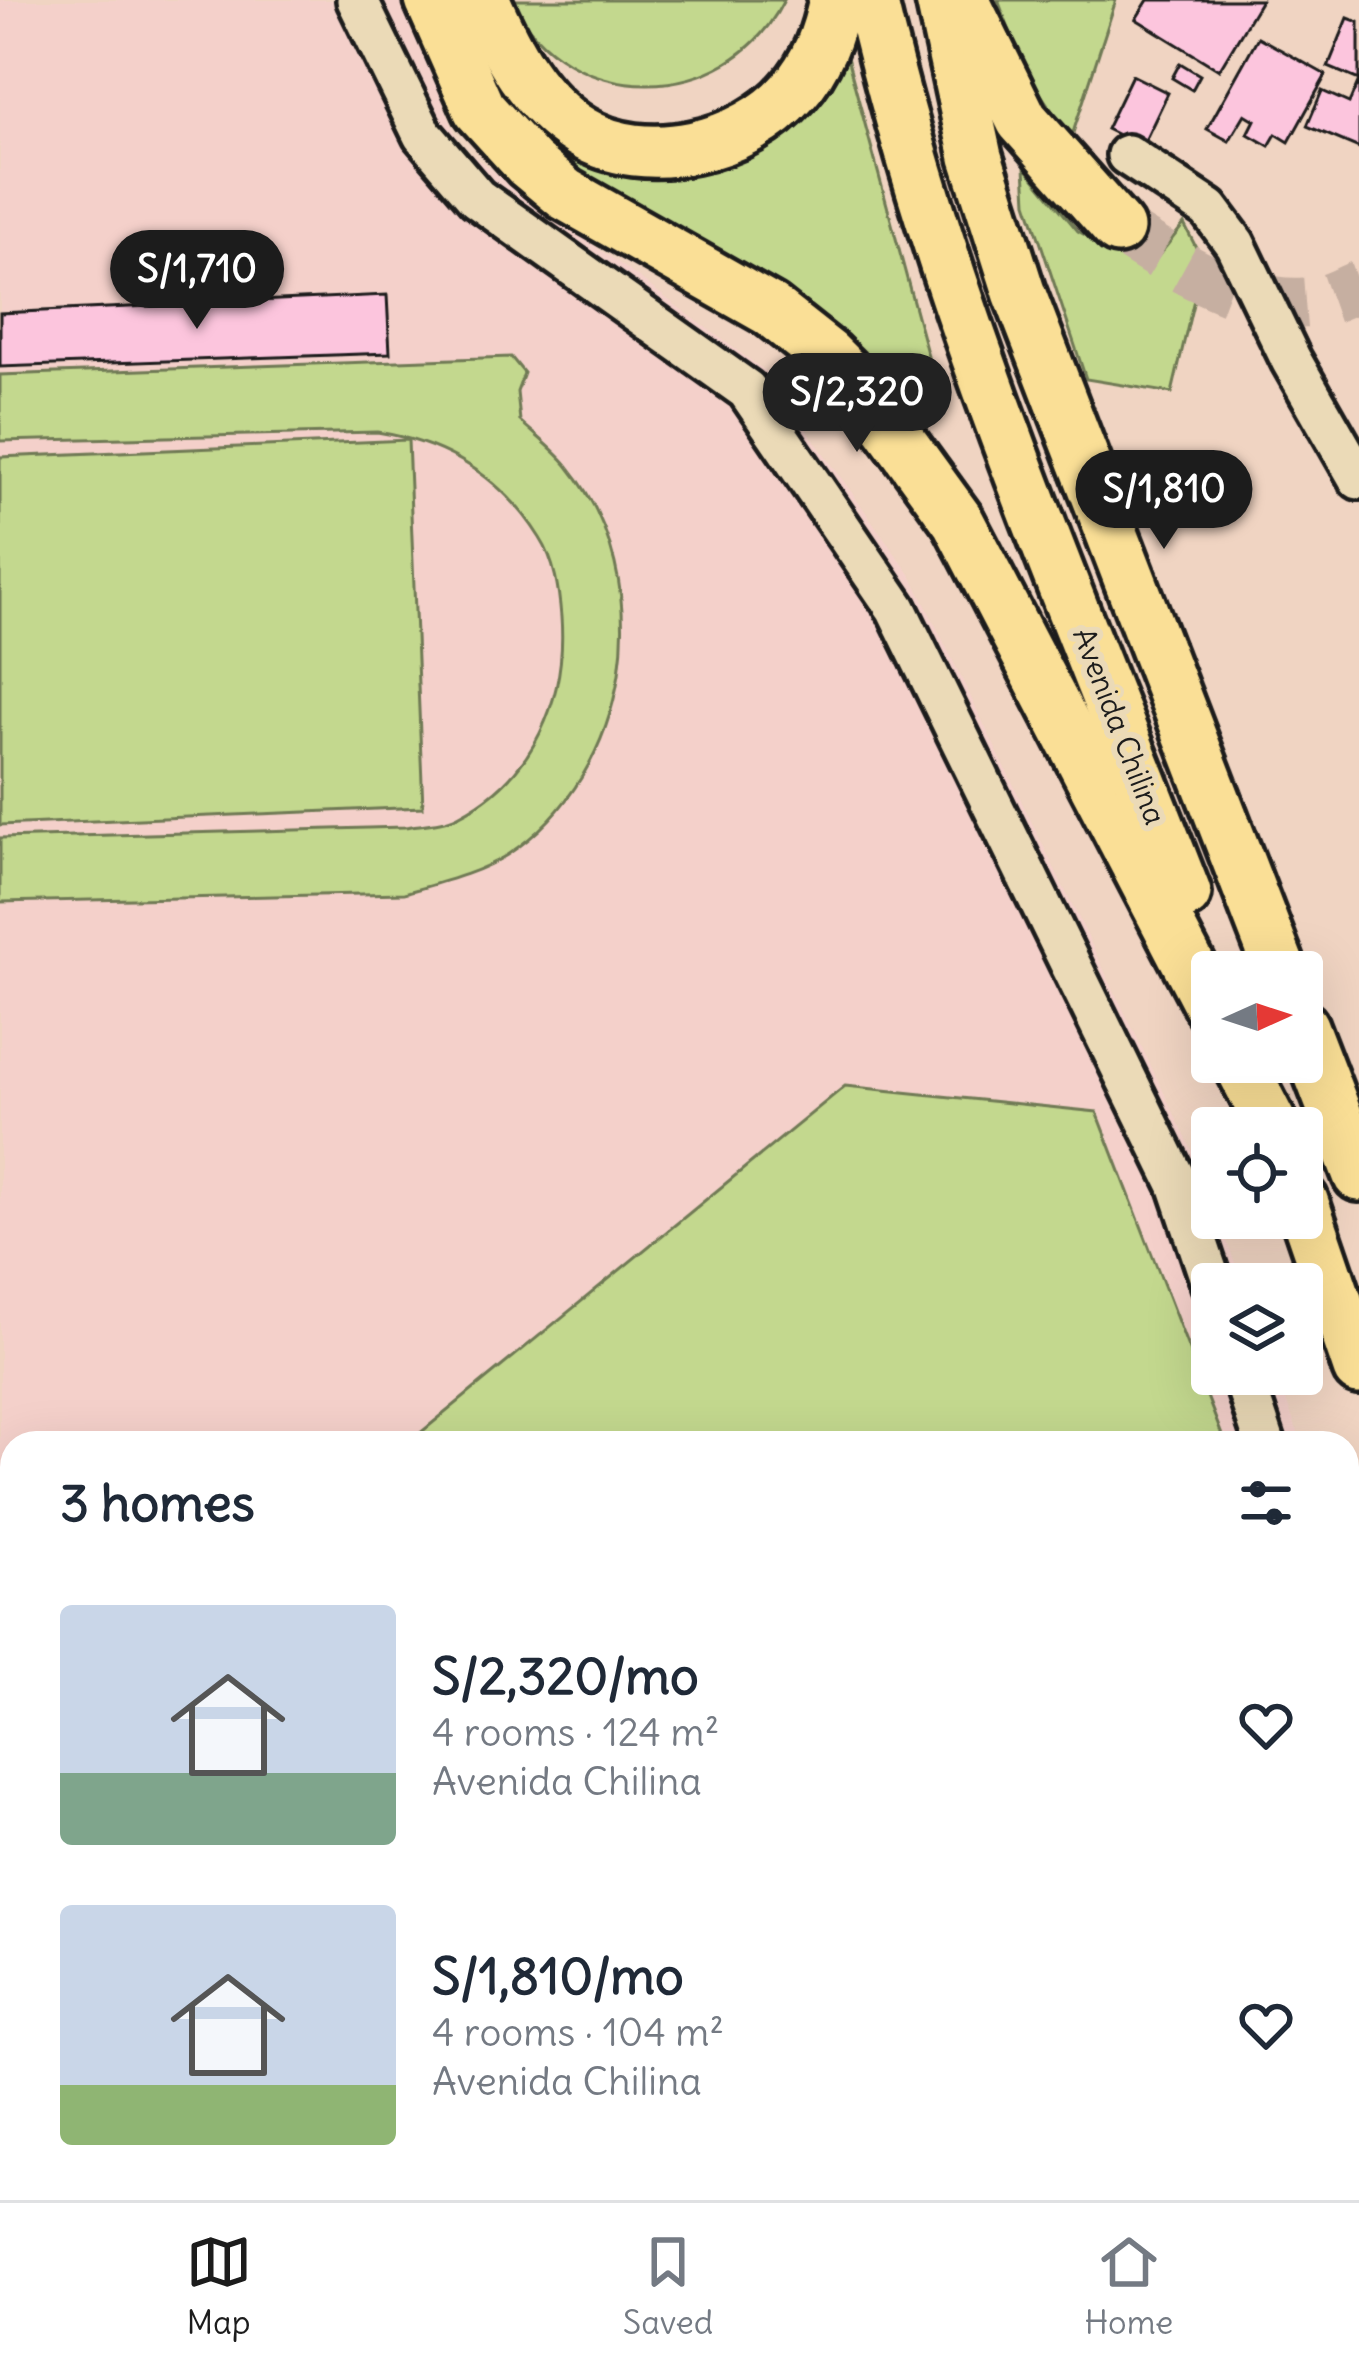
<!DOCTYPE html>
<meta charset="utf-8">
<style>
:root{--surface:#fff;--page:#f6f6f7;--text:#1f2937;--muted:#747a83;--line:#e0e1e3;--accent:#1c1c1c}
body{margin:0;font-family:Delius,sans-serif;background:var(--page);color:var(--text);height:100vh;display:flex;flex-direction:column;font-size:45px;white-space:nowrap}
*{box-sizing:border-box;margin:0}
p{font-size:39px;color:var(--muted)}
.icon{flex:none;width:66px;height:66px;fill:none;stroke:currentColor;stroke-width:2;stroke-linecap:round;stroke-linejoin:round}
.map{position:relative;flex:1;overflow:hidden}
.details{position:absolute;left:0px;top:1431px;width:1359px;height:771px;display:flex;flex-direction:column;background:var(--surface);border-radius:36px 36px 0 0;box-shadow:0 12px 48px #0002}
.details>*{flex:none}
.needle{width:78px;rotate:87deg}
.fabs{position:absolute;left:1191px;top:951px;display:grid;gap:24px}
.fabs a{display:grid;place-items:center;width:132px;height:132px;border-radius:12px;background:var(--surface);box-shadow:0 12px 48px #0002;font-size:60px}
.price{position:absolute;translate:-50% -102px;padding:0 27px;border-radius:42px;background:var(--accent);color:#fff;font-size:39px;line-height:78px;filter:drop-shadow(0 3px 6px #0008)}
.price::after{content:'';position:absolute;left:50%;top:72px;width:36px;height:27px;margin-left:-18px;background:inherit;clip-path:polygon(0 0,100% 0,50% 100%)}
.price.active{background:#222;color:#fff}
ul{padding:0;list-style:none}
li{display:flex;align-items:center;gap:36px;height:300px;padding:0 60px}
li span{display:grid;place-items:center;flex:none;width:336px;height:240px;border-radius:12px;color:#555}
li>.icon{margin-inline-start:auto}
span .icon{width:144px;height:144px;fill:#fffc;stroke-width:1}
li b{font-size:51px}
h2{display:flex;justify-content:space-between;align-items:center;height:144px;padding:0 60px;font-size:51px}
.menu{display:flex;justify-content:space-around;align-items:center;height:168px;border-top:3px solid var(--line);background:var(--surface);font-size:33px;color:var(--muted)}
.menu a{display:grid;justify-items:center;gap:6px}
.menu .active{color:var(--accent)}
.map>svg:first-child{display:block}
.built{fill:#f4d0ca}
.green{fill:#c3d88e;stroke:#707a55;stroke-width:3}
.building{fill:#fcc5dd;stroke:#1c1c1c;stroke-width:3}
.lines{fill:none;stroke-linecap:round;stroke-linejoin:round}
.major-tunnel{stroke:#c6afa1;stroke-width:51;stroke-dasharray:51 26;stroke-linecap:butt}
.minor-casing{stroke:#1c1c1c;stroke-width:48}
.major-casing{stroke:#1c1c1c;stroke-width:60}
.minor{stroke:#ebdab7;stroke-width:39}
.major{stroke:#fadf96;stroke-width:51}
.labels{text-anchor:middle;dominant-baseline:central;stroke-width:12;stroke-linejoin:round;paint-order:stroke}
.street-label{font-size:30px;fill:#1c1c1c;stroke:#ebdab7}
</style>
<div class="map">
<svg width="1359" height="2200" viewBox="0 0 1359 2200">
<rect width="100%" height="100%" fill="#f0d4c2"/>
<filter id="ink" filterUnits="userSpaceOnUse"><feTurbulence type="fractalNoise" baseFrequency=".00833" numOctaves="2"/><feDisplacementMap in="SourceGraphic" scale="24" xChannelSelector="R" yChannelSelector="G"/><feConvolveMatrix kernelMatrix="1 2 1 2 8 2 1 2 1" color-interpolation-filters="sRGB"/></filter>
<g filter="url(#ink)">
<path class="built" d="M0,0h402l59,147 304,224 147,206 280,573 20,52v16h6l25,66h-31v90h64l26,69h-1290v747h1335v-628l12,32v606h-1359z"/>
<g class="green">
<path d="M511,0h273c-55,112 -218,112 -273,0z"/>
<path d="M998,0h118l-45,139 -47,-70z"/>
<path d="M845,50l95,351 -35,13 -121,-119 -237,-143 5,-12 75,25z"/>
<path d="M1025,167l53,64 70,38 36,-45 19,37 -31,132 -86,-14 -59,-177z"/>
<path d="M511,357l13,16 -7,19 3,29c15,14 33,27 47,44 94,115 65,309 -60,390 -30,19 -69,28 -103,38l-404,9v-64l404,-11c17,-3 39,-3 54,-11 76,-38 109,-118 103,-199 -2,-26 -6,-56 -21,-79 -38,-61 -94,-95 -163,-106l-377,9v-66z"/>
<path d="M408,440l15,367 -423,18v-368z"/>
<path d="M845,1086l252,26 128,331h-817z"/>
<path d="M0,1603l12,5v582h1335v-347l12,49v308h-1359z"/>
</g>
<g class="building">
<path d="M1148,0h113l-42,70 -83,-51z"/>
<path d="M1348,18l11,4v58l-31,-13z"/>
<path d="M1258,37l68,38 -37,67 -13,-8 -7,12 -21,-12 7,-14 -10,-6 -16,27 -22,-12z"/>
<path d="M1180,63l20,12 -8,15 -20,-12z"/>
<path d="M1132,75l36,18 -26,54 -36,-18z"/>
<path d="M1359,80v68l-52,-22 15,-35 27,12z"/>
<path d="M387,295l3,58 -390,14v-54z"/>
</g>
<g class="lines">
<path class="major-tunnel" d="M1118,228c56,36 135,89 206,72 12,-3 24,-10 35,-14"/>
<defs>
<g id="minor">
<path d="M357,0l66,135 54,63 270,192 149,218 282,576 34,101"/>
<path d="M1127,155l82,54 26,35 56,116 68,119"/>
<path d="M1242,1374l23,69"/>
<path d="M1347,1687l12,56"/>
</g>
<g id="major">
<path d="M431,0l48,109 50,55 36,30 205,116 57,45 38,38 93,128 254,488"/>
<path d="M484,0c22,51 48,102 97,132 64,39 165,15 212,-40 24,-27 35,-58 42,-92"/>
<path d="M871,0c71,307 200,600 314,893"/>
<path d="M942,0l34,157 43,135 262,680"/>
<path d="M963,0l59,120 96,108"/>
<path d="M1302,1027l57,148"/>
<path d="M1239,1062l34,66"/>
<path d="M1302,1201l57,167"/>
</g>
</defs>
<use href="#minor" class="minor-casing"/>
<use href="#major" class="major-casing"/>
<use href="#minor" class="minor"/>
<use href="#major" class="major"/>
</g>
</g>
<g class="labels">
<g class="street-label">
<text transform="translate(1120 726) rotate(69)">Avenida Chilina</text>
</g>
</g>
</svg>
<div class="fabs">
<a><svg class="needle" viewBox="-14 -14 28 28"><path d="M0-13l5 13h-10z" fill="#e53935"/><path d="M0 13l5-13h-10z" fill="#747a83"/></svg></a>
<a><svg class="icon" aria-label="locate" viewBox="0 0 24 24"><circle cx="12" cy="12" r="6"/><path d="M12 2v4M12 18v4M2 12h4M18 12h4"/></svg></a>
<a><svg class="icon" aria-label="layers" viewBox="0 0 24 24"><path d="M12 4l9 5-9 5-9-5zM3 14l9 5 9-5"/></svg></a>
</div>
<b class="price" style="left:197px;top:332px">S/1,710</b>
<b class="price active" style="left:857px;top:455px">S/2,320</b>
<b class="price" style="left:1164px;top:552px">S/1,810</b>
<section class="details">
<h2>3 homes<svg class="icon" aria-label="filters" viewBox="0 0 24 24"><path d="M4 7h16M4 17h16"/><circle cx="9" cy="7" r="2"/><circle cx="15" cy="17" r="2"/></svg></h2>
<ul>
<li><span style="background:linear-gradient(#c9d6e8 70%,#7fa58c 0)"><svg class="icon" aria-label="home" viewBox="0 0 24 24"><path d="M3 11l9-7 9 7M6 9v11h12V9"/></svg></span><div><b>S/2,320/mo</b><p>4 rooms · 124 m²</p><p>Avenida Chilina</p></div><svg class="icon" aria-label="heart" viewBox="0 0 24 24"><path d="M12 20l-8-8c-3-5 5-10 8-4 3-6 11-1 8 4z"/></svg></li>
<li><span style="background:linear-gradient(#c9d6e8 75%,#8fb573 0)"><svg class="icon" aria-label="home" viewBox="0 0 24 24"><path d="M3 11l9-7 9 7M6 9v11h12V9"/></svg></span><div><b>S/1,810/mo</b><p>4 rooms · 104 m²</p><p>Avenida Chilina</p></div><svg class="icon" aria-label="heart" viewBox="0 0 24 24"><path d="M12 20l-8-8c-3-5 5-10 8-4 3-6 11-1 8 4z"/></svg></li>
</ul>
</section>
</div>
<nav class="menu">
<a class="active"><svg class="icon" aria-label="map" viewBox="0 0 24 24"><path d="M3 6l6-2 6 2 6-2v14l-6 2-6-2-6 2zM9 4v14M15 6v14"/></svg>Map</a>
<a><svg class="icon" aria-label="saved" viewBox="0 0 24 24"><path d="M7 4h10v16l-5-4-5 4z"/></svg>Saved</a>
<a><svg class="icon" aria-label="home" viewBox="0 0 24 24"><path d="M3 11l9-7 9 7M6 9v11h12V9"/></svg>Home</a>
</nav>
